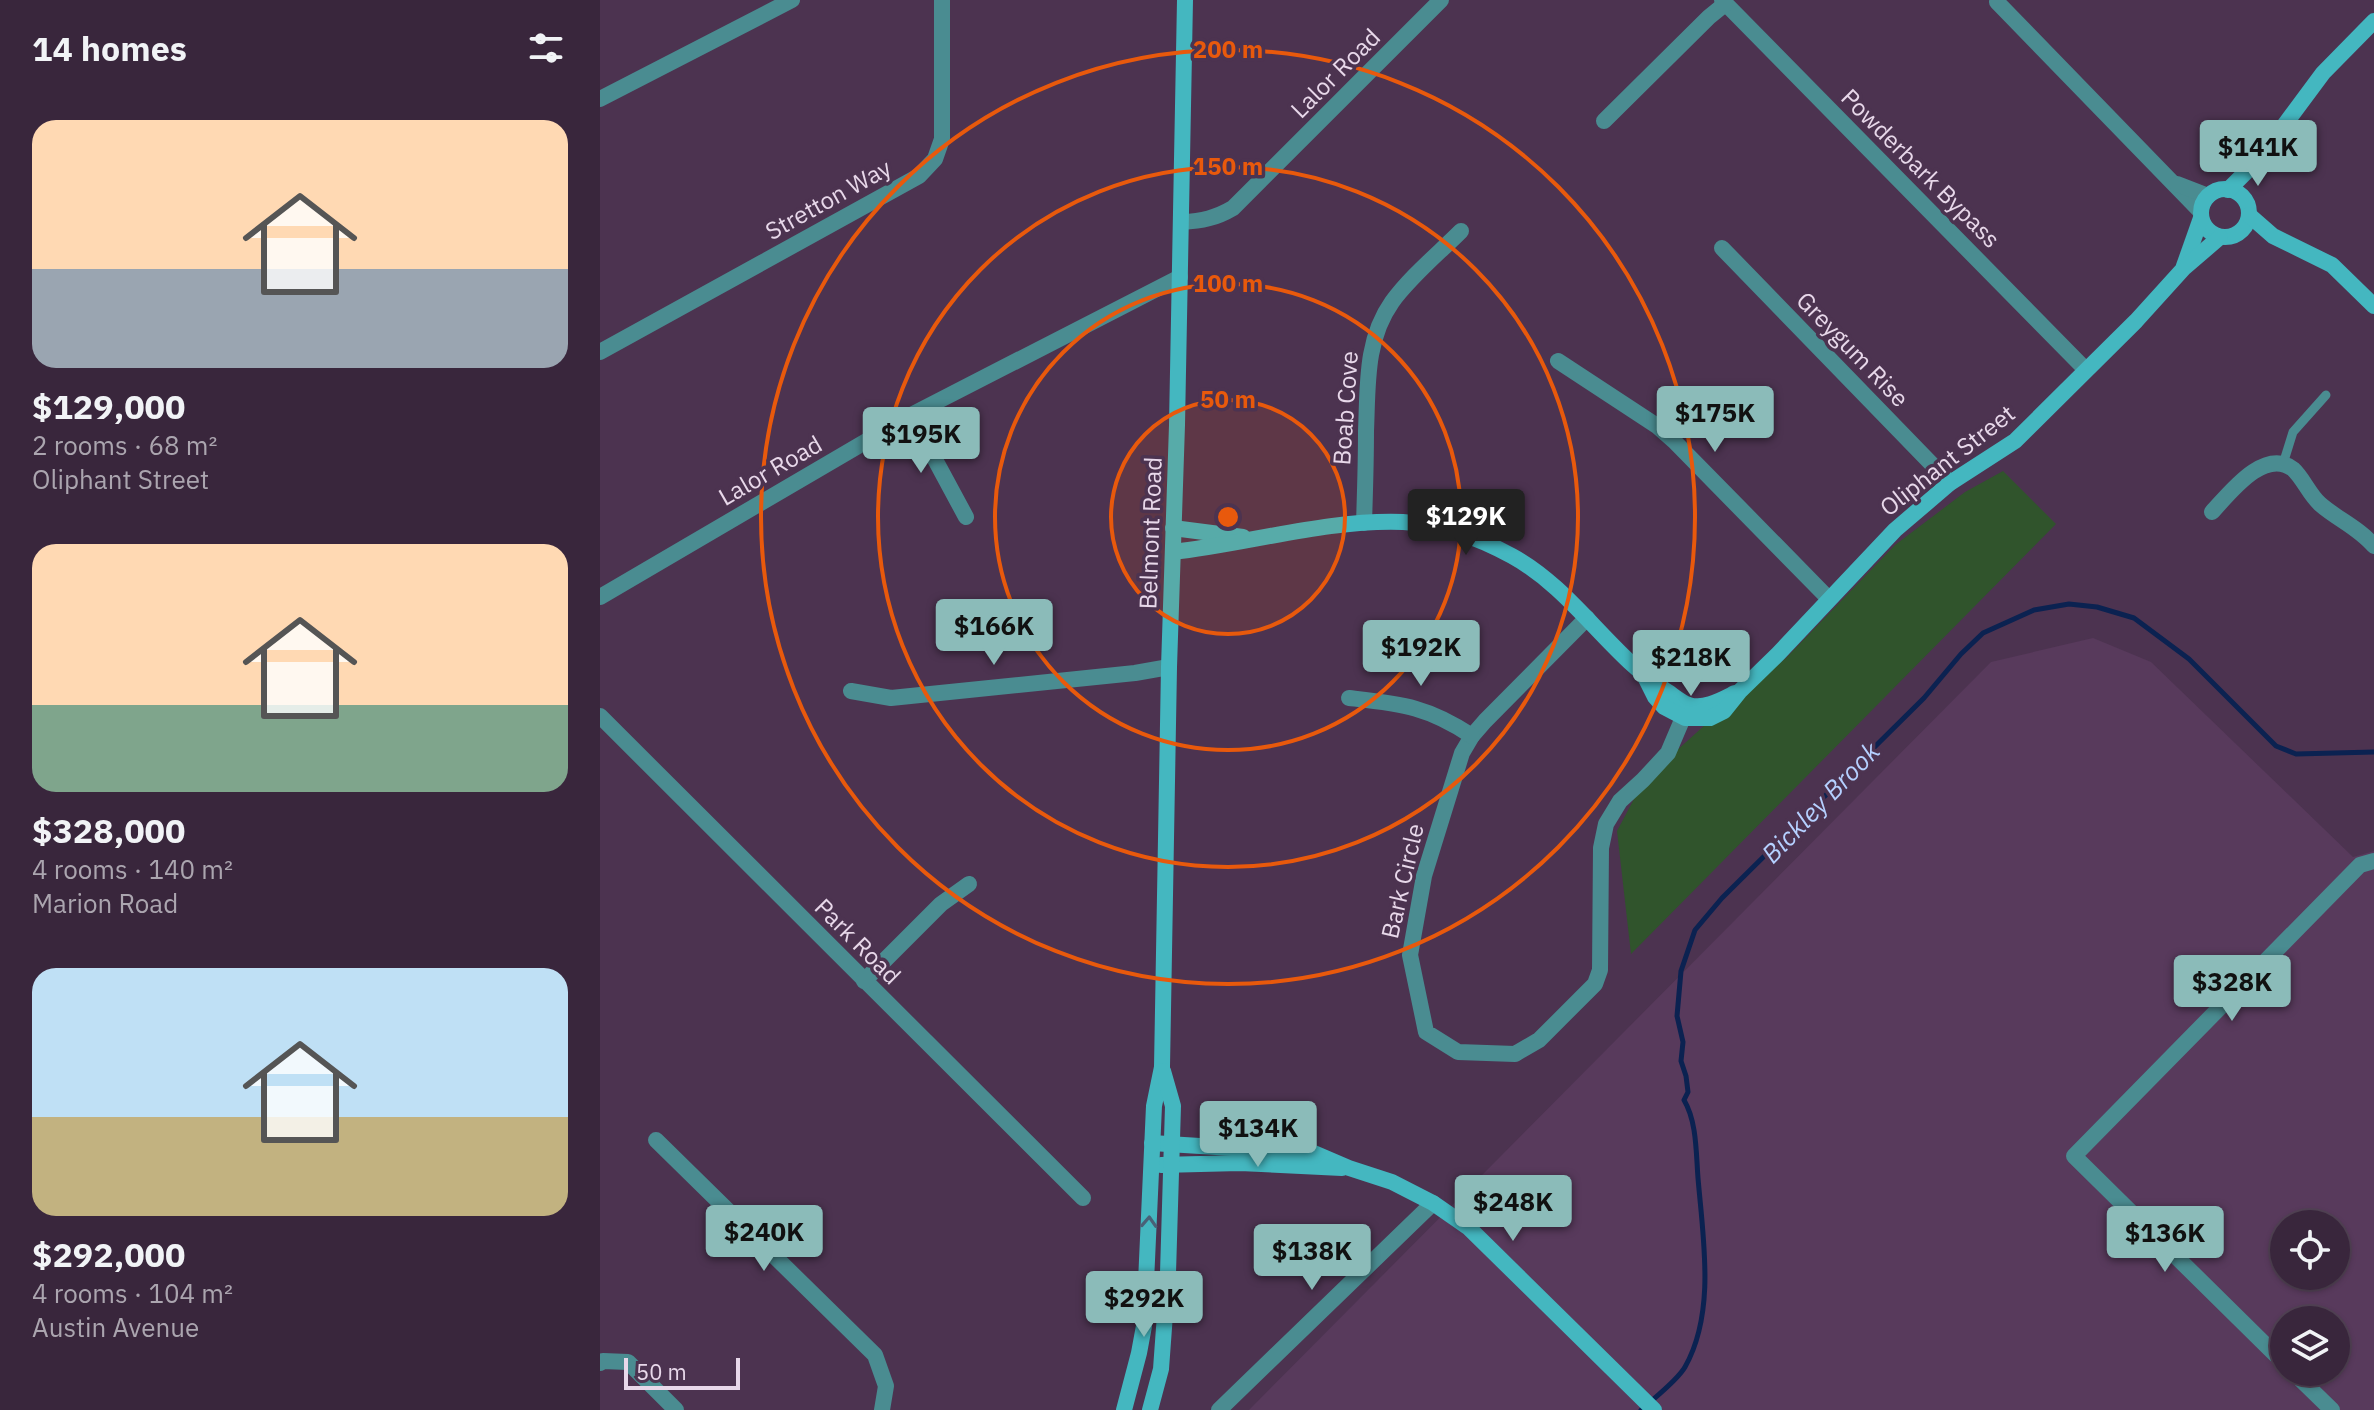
<!DOCTYPE html>
<meta charset="utf-8">
<style>
:root{--surface:#39263c;--page:#402e43;--text:#f1f3f6;--muted:#aba5af;--line:#534356;--accent:#8bbbb9}
body{margin:0;font-family:"IBM Plex Sans",sans-serif;background:var(--page);color:var(--text);height:100vh;display:flex;flex-direction:column;font-size:30px;white-space:nowrap}
*{box-sizing:border-box;margin:0}
p{font-size:26px;color:var(--muted)}
.icon{flex:none;width:44px;height:44px;fill:none;stroke:currentColor;stroke-width:2;stroke-linecap:round;stroke-linejoin:round}
.map{position:relative;flex:1;overflow:hidden}
.panel{display:flex;flex-direction:column;background:var(--surface);width:600px}
.panel>*{flex:none}
.buttons{position:absolute;left:1670px;top:1210px;display:grid;gap:16px}
.buttons a{display:grid;place-items:center;width:80px;height:80px;border-radius:50%;background:var(--surface);box-shadow:0 2px 6px #0004,0 0 0 2px var(--line);font-size:40px}
.scale{position:absolute;left:24px;bottom:20px;width:116px;box-sizing:border-box;padding-left:8px;border:4px solid #e8d8ea;border-top:0;font-size:22px;line-height:28px;white-space:nowrap;color:#e8d8ea;-webkit-text-stroke:6px #4c3350;paint-order:stroke}
.price{position:absolute;translate:-50% -68px;padding:0 18px;border-radius:8px;background:var(--accent);color:#111;font-size:26px;line-height:52px;filter:drop-shadow(0 2px 4px #0008)}
.price::after{content:'';position:absolute;left:50%;top:48px;width:24px;height:18px;margin-left:-12px;background:inherit;clip-path:polygon(0 0,100% 0,50% 100%)}
.price.active{background:#222;color:#fff}
ul{padding:0;list-style:none}
li{display:grid;align-content:center;gap:16px;height:424px;padding:0 32px}
li span{display:grid;place-items:center;height:248px;border-radius:24px;color:#555}
li>.icon{margin-inline-start:auto}
span .icon{width:144px;height:144px;fill:#fffc;stroke-width:1}
li b{font-size:34px}
h2{display:flex;justify-content:space-between;align-items:center;height:96px;padding:0 32px;font-size:34px}
main{display:flex;flex:1;min-height:0}
.map>svg:first-child{display:block}
.built{fill:#583a5c;fill-rule:evenodd}
.green{fill:#30542c}
.lines{fill:none;stroke-linecap:round;stroke-linejoin:round}
.stream{stroke:#0b2251;stroke-width:5}
.lane{stroke:#4a8c91;stroke-width:9}
.street{stroke:#4a8c91;stroke-width:16}
.secondary{stroke:#44b7c0;stroke-width:16}
.oneway{stroke:#496177}
.ring{fill:none;stroke:#e8590c;stroke-width:4}
.labels{text-anchor:middle;dominant-baseline:central;stroke-width:7;stroke-linejoin:round;paint-order:stroke}
.street-label{font-size:24px;fill:#e8d8ea;stroke:#4c3350}
.water-label{font-size:26px;font-style:italic;fill:#b5d0ff;stroke:#4c3350}
.centre{fill:#e8590c;stroke:#4c3350;stroke-width:4}
.ring-label{font-size:24px;text-anchor:middle;font-weight:bold;fill:#e8590c;stroke:#4c3350;stroke-width:7;stroke-linejoin:round;paint-order:stroke}
</style>
<main>
<section class="panel">
<h2>14 homes<svg class="icon" aria-label="filters" viewBox="0 0 24 24"><path d="M4 7h16M4 17h16"/><circle cx="9" cy="7" r="2"/><circle cx="15" cy="17" r="2"/></svg></h2>
<ul>
<li><span style="background:linear-gradient(#ffd9b3 60%,#9aa5b1 0)"><svg class="icon" aria-label="home" viewBox="0 0 24 24"><path d="M3 11l9-7 9 7M6 9v11h12V9"/></svg></span><div><b>$129,000</b><p>2 rooms · 68 m²</p><p>Oliphant Street</p></div></li>
<li><span style="background:linear-gradient(#ffd9b3 65%,#7fa58c 0)"><svg class="icon" aria-label="home" viewBox="0 0 24 24"><path d="M3 11l9-7 9 7M6 9v11h12V9"/></svg></span><div><b>$328,000</b><p>4 rooms · 140 m²</p><p>Marion Road</p></div></li>
<li><span style="background:linear-gradient(#bfe0f5 60%,#c2b280 0)"><svg class="icon" aria-label="home" viewBox="0 0 24 24"><path d="M3 11l9-7 9 7M6 9v11h12V9"/></svg></span><div><b>$292,000</b><p>4 rooms · 104 m²</p><p>Austin Avenue</p></div></li>
</ul>
</section>
<div class="map">
<svg width="1774" height="1410" viewBox="0 0 1774 1410">
<rect width="100%" height="100%" fill="#4c3350"/>
<path class="built" d="M1493,638l58,24 202,195 21,-6v559h-1125l742,-748zM1684,1224h52v52h-52zM1684,1320h52v52h-52z"/>
<path class="green" d="M1403,471l53,53 -425,430 -14,-123 27,-51 62,-56 80,-66 109,-113 70,-53z"/>
<g class="lines">
<path class="stream" d="M1041,1410c13,-12 36,-29 44,-43 31,-55 18,-129 13,-189 -2,-25 -1,-56 -14,-78l4,-8 -2,-16 -5,-15 2,-19 -6,-26 4,-45 14,-41 27,-32 202,-200 37,-44 22,-21 51,-23 35,-6 28,3 37,11 55,41 87,87 20,8 78,-2"/>
<path class="lane" d="M1683,464l10,-32 33,-37"/>
<g class="street">
<path d="M1122,0l364,370"/>
<path d="M1397,2l204,210"/>
<path d="M0,99l192,-99"/>
<path d="M1004,121l105,-104 16,-13"/>
<path d="M1577,184l31,12"/>
<path d="M582,222c20,-1 34,-4 51,-14l208,-208"/>
<path d="M1122,248l228,235"/>
<path d="M0,352l319,-176 16,-17 7,-20v-139"/>
<path d="M958,361l99,65 17,15 155,158"/>
<path d="M311,415l55,102"/>
<path d="M1612,512c17,-18 52,-65 81,-43 10,9 16,25 27,35 17,15 39,24 54,42"/>
<path d="M764,523c1,-30 2,-61 2,-92 2,-45 -1,-91 26,-129 19,-26 46,-48 69,-71"/>
<path d="M0,597l311,-182 269,-138"/>
<path d="M987,618l-102,103 -13,15 -10,17 -38,123 -14,79 16,77 32,20 57,2 24,-14 56,-56 5,-14 1,-122 5,-24 14,-23 23,-21 25,-27 20,-47"/>
<path d="M251,691l40,7 244,-25 34,-6"/>
<path d="M749,698c52,6 78,8 123,38"/>
<path d="M0,716l483,482"/>
<path d="M264,981l77,-77 28,-20"/>
<path d="M56,1140l219,215 11,31 -4,24"/>
<path d="M0,1363l3,-2 25,1 48,48"/>
<path d="M1684,1363l-210,-207 286,-291 14,-4"/>
<path d="M1693,1372l39,38"/>
<path d="M619,1410l214,-207"/>
</g>
<g class="secondary">
<circle cx="1625" cy="213" r="24"/>
<path d="M1628,190l32,-32 63,-85 51,-52"/>
<path d="M1649,215l24,21 59,29 42,41"/>
<path d="M1584,266l17,-48"/>
<path d="M573,528l70,9"/>
<path d="M573,552c74,-8 155,-33 230,-30 38,2 76,16 109,34 62,34 97,99 156,136 6,4 14,11 21,13 15,5 32,-5 46,-12"/>
<path d="M1045,677l10,20 9,10 21,11h25l14,-7 16,-20 38,-37 117,-124 55,-47 65,-42 121,-120 48,-53 36,-31"/>
<path d="M552,1143l162,10 35,15 43,14 41,21 36,25 185,182"/>
<path d="M561,1165l79,-2 102,5"/>
<path d="M524,1410l15,-57 5,-27 10,-220 8,-39 7,-400 8,-242 8,-425"/>
<path d="M550,1410l11,-41 7,-96 5,-167 -10,-35"/>
</g>
</g>
<defs><path id="oneway-chevron" d="M-2-3.5L2.5 0L-2 3.5" fill="none" stroke-width="1.6" stroke-linecap="round" stroke-linejoin="round" transform="scale(2)"/></defs>
<use class="oneway" href="#oneway-chevron" transform="translate(549 1222) rotate(-87)"/>
<circle cx="628" cy="517" r="117" fill="#e8590c" fill-opacity=".12"/>
<g class="ring">
<circle cx="628" cy="517" r="117"/>
<circle cx="628" cy="517" r="233"/>
<circle cx="628" cy="517" r="350"/>
<circle cx="628" cy="517" r="467"/>
</g>
<g class="labels">
<g class="street-label">
<text transform="translate(735 73) rotate(-45)">Lalor Road</text>
<text transform="translate(1321 168) rotate(45)">Powderbark Bypass</text>
<text transform="translate(228 199) rotate(-29)">Stretton Way</text>
<text transform="translate(1253 349) rotate(46)">Greygum Rise</text>
<text transform="translate(745 408) rotate(-86)">Boab Cove</text>
<text transform="translate(1347 460) rotate(-38)">Oliphant Street</text>
<text transform="translate(170 470) rotate(-30)">Lalor Road</text>
<text transform="translate(550 533) rotate(-88)">Belmont Road</text>
<text transform="translate(802 881) rotate(-77)">Bark Circle</text>
<text transform="translate(258 941) rotate(45)">Park Road</text>
</g>
<g class="water-label">
<text transform="translate(1220 802) rotate(-46)">Bickley Brook</text>
</g>
</g>
<circle cx="628" cy="517" r="12" class="centre"/>
<g class="ring-label">
<text x="628" y="58">200 m</text>
<text x="628" y="175">150 m</text>
<text x="628" y="292">100 m</text>
<text x="628" y="408">50 m</text>
</g>
</svg>
<div class="buttons">
<a><svg class="icon" aria-label="locate" viewBox="0 0 24 24"><circle cx="12" cy="12" r="6"/><path d="M12 2v4M12 18v4M2 12h4M18 12h4"/></svg></a>
<a><svg class="icon" aria-label="layers" viewBox="0 0 24 24"><path d="M12 4l9 5-9 5-9-5zM3 14l9 5 9-5"/></svg></a>
</div>
<div class="scale">50 m</div>
<b class="price" style="left:1658px;top:188px">$141K</b>
<b class="price" style="left:1115px;top:454px">$175K</b>
<b class="price" style="left:321px;top:475px">$195K</b>
<b class="price active" style="left:866px;top:557px">$129K</b>
<b class="price" style="left:394px;top:667px">$166K</b>
<b class="price" style="left:821px;top:688px">$192K</b>
<b class="price" style="left:1091px;top:698px">$218K</b>
<b class="price" style="left:1632px;top:1023px">$328K</b>
<b class="price" style="left:658px;top:1169px">$134K</b>
<b class="price" style="left:913px;top:1243px">$248K</b>
<b class="price" style="left:164px;top:1273px">$240K</b>
<b class="price" style="left:1565px;top:1274px">$136K</b>
<b class="price" style="left:712px;top:1292px">$138K</b>
<b class="price" style="left:544px;top:1339px">$292K</b>
</div>
</main>
